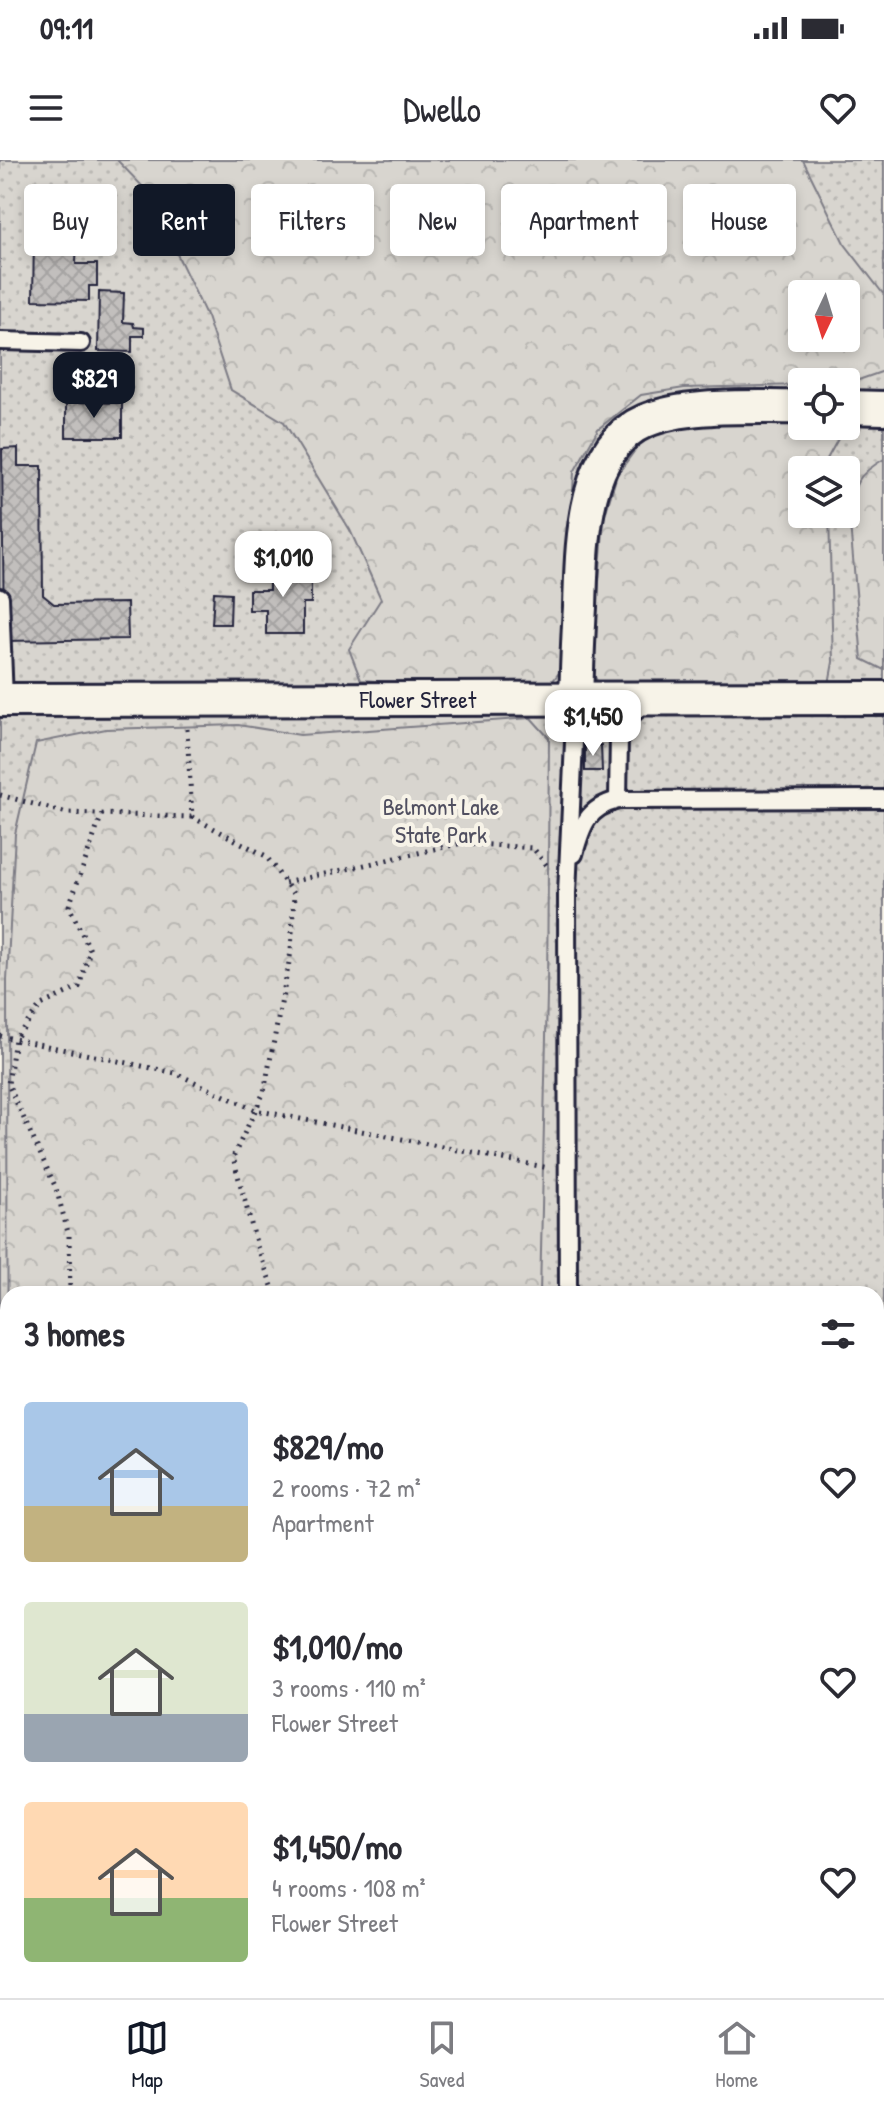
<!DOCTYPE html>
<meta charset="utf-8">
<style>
:root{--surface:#fff;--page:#f2f2f3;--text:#2b2b33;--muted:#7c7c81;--line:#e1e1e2;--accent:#111827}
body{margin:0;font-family:"Patrick Hand",sans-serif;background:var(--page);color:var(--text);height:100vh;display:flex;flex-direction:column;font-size:30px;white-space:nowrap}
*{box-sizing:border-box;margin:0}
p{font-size:26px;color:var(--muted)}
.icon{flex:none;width:44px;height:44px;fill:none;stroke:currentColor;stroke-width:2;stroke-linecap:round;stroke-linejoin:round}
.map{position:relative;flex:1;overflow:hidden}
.drawer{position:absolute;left:0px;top:1126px;width:884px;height:712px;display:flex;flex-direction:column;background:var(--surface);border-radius:24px 24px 0 0;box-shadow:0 4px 12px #0003}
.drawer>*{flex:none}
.hud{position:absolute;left:24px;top:24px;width:836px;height:72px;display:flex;gap:16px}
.needle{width:52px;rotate:184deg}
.controls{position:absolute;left:788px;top:120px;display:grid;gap:16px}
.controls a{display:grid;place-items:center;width:72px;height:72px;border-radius:8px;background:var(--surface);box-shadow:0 4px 12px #0003;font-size:40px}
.price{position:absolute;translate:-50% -68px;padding:0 18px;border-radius:16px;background:#fff;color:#222;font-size:26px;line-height:52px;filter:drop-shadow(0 2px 4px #0008)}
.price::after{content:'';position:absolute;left:50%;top:48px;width:24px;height:18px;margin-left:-12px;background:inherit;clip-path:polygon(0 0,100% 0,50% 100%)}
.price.active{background:var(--accent);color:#fff}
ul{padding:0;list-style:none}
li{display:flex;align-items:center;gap:24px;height:200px;padding:0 24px}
li span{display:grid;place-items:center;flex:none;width:224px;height:160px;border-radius:8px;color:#555}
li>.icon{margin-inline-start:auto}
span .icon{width:96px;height:96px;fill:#fffc;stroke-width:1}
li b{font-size:34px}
h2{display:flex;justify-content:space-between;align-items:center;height:96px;padding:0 24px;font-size:34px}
.pill{padding:0 28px;border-radius:8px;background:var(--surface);box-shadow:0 4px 12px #0003;font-size:28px;line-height:72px}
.pill.active{background:var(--accent);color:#fff}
.status{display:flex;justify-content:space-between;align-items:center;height:56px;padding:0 40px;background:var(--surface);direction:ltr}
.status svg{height:22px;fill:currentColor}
header{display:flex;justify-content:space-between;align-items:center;height:104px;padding:0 24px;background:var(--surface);font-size:36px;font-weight:600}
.dock{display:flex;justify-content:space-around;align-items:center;height:112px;border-top:2px solid var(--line);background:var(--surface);font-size:22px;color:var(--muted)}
.dock a{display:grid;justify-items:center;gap:4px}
.dock .active{color:var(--accent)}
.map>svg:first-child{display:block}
.grass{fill:url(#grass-dots);stroke:#7d7c85;stroke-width:2;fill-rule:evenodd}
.forest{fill:url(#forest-crowns);stroke:#7d7c85;stroke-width:2;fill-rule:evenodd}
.building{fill:url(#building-cross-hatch);stroke:#22223b;stroke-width:2}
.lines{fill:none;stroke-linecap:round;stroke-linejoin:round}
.service-casing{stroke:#22223b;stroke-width:22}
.minor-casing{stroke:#22223b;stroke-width:38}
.path{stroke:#22223b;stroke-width:5;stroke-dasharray:2 6;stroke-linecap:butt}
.service{stroke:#f7f3e8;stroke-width:16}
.minor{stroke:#f7f3e8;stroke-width:32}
.labels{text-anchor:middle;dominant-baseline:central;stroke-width:8;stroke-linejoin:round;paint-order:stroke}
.street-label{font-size:24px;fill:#22223b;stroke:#f7f3e8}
.park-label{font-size:24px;fill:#504f60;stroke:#f7f3e8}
</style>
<div class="status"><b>09:11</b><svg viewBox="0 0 49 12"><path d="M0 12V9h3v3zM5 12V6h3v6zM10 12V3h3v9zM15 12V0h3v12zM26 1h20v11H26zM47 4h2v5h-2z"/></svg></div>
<header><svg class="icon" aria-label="menu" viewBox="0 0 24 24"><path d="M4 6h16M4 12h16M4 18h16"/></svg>Dwello<svg class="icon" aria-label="heart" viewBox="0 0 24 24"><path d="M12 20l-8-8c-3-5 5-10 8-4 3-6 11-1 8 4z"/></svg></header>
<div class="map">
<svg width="884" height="1838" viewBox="0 0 884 1838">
<defs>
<pattern id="grass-dots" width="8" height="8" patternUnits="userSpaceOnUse" patternTransform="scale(2)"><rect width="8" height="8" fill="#d8d5cf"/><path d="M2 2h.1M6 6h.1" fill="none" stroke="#b9b7b3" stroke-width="1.8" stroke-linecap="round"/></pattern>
<pattern id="forest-crowns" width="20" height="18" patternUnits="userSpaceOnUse" patternTransform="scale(2)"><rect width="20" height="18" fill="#d8d5cf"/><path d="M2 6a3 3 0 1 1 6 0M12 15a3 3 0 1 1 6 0" fill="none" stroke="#b9b7b3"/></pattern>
<pattern id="building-cross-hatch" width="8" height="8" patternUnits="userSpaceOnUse" patternTransform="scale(2)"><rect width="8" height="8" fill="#c2bfbd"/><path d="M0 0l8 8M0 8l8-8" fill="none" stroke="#a6a4a3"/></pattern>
</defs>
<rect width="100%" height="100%" fill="#f7f3e8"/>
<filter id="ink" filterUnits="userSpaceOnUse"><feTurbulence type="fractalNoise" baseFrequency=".0125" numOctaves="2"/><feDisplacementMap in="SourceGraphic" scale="16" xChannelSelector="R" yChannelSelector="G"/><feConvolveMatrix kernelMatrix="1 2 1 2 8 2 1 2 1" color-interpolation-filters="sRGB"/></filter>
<g filter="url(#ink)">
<path class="grass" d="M0,0h884v1838h-884zM802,134h44v44h-44zM802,222h44v44h-44zM802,310h44v44h-44zM8,1134h868v696h-868z"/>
<g class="forest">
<path d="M117,0h686l41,83 40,52v76l-34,12 -48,-1v3l-118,3 -43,7 -43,34 -24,43 -10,194 -12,16 -25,9 -166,-11 -12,-31 32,-50 -31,-69 -66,-108 -53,-32 -24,-73 -60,-126zM802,134h44v44h-44z"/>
<path d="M802,257v9h40l2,2 -17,31 1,11h-26v44h27l4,148 -4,22 -230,1 -7,-14 12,-153 13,-43 24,-33 45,-20z"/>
<path d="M884,299v211l-22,-11 -13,-146c5,-30 8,-38 35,-54z"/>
<path d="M531,558l18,20 -2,256 -7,300h-532v270l-1,-584 8,-146 21,-91 70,-14 132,-4 62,10z"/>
<path d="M8,1505v325h868v-46l8,1v53h-884v-305z"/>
</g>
<g class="building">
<path d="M34,75h43l-1,29h21v22h-8v15l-56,-1z"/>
<path d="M99,132l25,1 -1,29 10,1 1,4 10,1v8h-12v16l-34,-1z"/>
<path d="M66,242l56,1v34h-56z"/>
<path d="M18,288v18h24l1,129 11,9 73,-1 1,36 -124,2 -2,-192z"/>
<path d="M299,403v12h12v28h-8v31h-37v-24h-17v-20h20v-26z"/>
<path d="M214,432l17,1 -1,31h-18z"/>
<path d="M585,585h16l1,26h-17z"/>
</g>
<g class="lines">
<defs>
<g id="service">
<path d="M0,181l81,2"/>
<path d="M0,437l4,103"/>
<path d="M618,640l1,-64 12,-21 16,-14"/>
<path d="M574,694c8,-29 13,-46 44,-54l266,-1"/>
<path d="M568,1134l-1,-401 9,-194"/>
<path d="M876,1535h8"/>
</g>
<g id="minor">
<path d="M846,247l38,1"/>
<path d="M576,539c1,-31 2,-61 4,-92 2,-58 1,-159 65,-186 42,-18 111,-13 157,-14"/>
<path d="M0,540l884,-2"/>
</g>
</defs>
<use href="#service" class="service-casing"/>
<use href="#minor" class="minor-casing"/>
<g class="path">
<path d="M187,569l5,88 74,39 28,39 -3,57 -27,140 -31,65 24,89 18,48"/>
<path d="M0,635l67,18 125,4"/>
<path d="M285,723l177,-40 71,5 14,18"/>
<path d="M0,876l175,37 80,37 294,58"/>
<path d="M70,1134l-1,-58 -13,-48 -48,-104 7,-45 26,-34 38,-18 11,-37 -21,-44 33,-92"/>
<path d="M66,1838l2,-8"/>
<path d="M220,1838l1,-8"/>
</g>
<use href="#service" class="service"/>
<use href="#minor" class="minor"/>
</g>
</g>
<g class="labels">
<g class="street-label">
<text x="418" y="539">Flower Street</text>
</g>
<g class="park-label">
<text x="441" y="646">Belmont Lake<tspan x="441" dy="28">State Park</tspan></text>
</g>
</g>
</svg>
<div class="controls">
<a><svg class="needle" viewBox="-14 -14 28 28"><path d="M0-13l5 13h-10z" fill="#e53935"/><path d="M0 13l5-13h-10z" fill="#7c7c81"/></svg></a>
<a><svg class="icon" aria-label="locate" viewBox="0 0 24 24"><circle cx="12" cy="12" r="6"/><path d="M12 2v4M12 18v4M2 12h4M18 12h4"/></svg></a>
<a><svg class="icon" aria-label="layers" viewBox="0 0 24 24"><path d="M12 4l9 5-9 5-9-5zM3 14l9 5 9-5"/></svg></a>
</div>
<b class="price active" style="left:94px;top:260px">$829</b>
<b class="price" style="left:283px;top:439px">$1,010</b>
<b class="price" style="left:593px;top:598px">$1,450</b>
<div class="hud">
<a class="pill">Buy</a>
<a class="pill active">Rent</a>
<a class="pill">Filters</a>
<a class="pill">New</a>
<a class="pill">Apartment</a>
<a class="pill">House</a>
</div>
<section class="drawer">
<h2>3 homes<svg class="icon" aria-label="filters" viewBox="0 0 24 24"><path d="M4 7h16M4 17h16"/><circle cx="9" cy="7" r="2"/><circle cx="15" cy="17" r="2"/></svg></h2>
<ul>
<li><span style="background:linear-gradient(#a9c7e8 65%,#c2b280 0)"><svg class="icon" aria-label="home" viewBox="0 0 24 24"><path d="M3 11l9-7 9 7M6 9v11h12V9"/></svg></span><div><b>$829/mo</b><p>2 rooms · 72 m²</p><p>Apartment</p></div><svg class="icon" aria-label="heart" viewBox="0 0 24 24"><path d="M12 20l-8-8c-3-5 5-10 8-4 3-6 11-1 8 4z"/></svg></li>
<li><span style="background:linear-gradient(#dfe7d0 70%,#9aa5b1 0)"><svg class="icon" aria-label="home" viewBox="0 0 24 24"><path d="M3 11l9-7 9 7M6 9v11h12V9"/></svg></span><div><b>$1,010/mo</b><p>3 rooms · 110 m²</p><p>Flower Street</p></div><svg class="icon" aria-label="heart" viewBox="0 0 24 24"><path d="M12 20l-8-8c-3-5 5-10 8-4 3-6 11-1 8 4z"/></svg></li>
<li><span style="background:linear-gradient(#ffd9b3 60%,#8fb573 0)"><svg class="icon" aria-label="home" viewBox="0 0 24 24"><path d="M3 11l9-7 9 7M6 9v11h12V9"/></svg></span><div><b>$1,450/mo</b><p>4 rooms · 108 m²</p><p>Flower Street</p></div><svg class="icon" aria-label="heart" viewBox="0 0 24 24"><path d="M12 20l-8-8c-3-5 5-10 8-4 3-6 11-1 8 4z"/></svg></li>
</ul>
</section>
</div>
<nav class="dock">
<a class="active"><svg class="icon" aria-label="map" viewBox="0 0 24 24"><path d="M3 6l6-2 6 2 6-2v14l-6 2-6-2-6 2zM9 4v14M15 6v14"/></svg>Map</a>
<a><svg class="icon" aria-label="saved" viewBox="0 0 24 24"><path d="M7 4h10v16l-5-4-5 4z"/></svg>Saved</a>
<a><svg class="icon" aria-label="home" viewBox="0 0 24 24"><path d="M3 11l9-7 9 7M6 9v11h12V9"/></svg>Home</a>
</nav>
